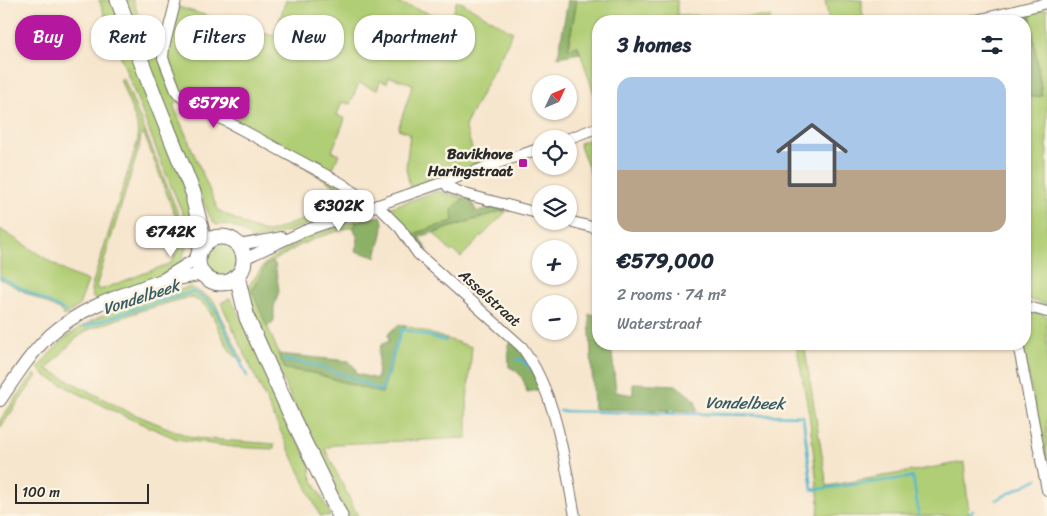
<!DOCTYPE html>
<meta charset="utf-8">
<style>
:root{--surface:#fff;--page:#f6f6f7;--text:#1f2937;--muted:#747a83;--line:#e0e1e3;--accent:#b5179e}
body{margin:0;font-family:Sriracha,sans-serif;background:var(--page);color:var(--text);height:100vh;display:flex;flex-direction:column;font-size:19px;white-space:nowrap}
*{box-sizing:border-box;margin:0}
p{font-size:16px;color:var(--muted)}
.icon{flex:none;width:28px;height:28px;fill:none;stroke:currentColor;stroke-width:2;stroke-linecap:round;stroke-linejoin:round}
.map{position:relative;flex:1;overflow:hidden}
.sheet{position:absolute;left:592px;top:15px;width:439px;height:335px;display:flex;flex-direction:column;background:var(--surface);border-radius:20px;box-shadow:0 1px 4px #0004}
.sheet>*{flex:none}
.hud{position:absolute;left:15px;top:15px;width:475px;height:45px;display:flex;gap:10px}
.needle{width:32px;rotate:46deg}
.fabs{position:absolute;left:532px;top:75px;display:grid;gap:10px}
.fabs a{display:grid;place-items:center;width:45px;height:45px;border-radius:50%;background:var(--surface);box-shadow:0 1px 4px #0004;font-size:25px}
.scale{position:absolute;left:15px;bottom:12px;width:134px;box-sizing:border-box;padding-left:5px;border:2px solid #2b2b2b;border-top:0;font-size:14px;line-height:18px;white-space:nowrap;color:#2b2b2b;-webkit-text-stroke:4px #fcf5e5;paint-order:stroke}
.price{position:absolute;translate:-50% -42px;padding:0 11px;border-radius:10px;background:#fff;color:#222;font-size:16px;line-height:32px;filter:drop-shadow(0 1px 2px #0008)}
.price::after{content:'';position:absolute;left:50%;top:30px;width:15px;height:11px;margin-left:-8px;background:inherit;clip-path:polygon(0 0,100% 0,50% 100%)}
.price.selected{background:var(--accent);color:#fff}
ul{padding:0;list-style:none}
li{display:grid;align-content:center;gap:10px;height:265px;padding:0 25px}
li+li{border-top:1px solid var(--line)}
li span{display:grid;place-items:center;height:155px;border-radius:15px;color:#555}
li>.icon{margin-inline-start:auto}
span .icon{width:90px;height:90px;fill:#fffc;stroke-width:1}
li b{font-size:21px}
h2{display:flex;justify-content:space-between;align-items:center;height:60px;padding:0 25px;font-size:21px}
.pill{padding:0 18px;border-radius:20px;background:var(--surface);box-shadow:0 1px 4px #0004;font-size:18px;line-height:45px}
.pill.selected{background:var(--accent);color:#fff}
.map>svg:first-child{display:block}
.green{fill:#b0ce75;stroke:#6e7c50;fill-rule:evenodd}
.forest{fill:#8cb166;stroke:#5c6e48}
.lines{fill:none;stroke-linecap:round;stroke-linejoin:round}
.stream{stroke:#4fb7ce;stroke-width:2.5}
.minor-casing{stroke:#726c64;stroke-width:12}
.tertiary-casing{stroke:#726c64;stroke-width:14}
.primary-casing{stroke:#726c64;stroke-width:17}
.minor{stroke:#fff;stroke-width:10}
.tertiary{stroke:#fff;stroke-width:12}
.primary{stroke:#fff;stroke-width:15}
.poi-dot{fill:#b5179e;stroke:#fcf5e5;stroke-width:2}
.labels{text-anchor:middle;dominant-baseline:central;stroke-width:5;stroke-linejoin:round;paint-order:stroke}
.poi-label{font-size:15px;font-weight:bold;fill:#2b2b2b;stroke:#fcf5e5;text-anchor:end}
.street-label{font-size:15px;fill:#2b2b2b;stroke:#fcf5e5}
.water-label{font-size:16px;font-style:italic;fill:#385c64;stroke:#fcf5e5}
</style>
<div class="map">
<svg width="1047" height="516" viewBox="0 0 1047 516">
<rect width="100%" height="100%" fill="#fcf5e5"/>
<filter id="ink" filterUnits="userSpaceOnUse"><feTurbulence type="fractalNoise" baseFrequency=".02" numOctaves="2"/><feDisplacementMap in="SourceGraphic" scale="10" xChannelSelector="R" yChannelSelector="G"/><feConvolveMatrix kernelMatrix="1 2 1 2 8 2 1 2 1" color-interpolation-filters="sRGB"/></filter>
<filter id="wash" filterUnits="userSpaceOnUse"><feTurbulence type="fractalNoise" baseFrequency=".0096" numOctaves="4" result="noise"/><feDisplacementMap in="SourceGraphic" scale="20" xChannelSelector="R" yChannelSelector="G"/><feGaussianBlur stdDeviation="1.12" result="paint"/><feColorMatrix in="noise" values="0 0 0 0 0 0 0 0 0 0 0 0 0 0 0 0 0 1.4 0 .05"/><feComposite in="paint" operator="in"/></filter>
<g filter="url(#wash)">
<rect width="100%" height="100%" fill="#f7e6ce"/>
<g class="green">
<path d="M99,0h13l83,211 3,21 -5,6 -29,-69z"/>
<path d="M123,0h10l18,52 7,-2 10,31 9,18 34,17 131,70 12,12 -4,12 -77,26 -22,3c-9,-10 -21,-16 -35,-14l-6,-8 -15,-34zM176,101c29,15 167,80 176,101l-83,30 -7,-1 -14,-5 -30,-16 -44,-103z"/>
<path d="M286,0h102l63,20 6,-20 56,32 -48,94 12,38 -67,23 -4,-19 4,-35 -12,-4 15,-45 -24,-7 -2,6 -7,-2 -3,9 -18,-7 -9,21 -8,-2 -5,13 8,4 -13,32 7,3 -8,19 -147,-77c-22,-39 -18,-48 -6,-89l96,29z"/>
<path d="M577,0h100v15l93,2 1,4h-172v87l-21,-62 -10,3z"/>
<path d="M825,0h37v10l2,11h-35z"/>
<path d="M1047,9v296l-22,-7v-200l17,-3 -12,-82z"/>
<path d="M120,79h4l64,159c1,9 -7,16 -5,25l-17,11 -69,25 -4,-1 -2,-8 3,-11 44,-139 -1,-16zM144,134l40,105 -13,24 -71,27 -4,-3 43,-139 2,-13z"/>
<path d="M599,136v43l-6,1 -14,-37z"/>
<path d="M437,191l28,7 -12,23 -43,14 -23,-24 2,-3z"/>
<path d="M501,211h6l-46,46 -8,-7 -2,2 -17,-19z"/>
<path d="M356,221l1,4 -41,13 -16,7 -33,20 -15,25 33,78 28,5 69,20 19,-61 6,-6 65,21 -5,53v38l-131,6 -11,5 33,67h-11l-97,-205 -5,-20 21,-29 39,-24z"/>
<path d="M0,229l68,44 20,8 -9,25 -15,10 -3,-5 -61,-32z"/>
<circle cx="221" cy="260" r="17"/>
<path d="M191,287l23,14 29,61c-4,-3 -9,-6 -12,-10 -14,-19 -16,-49 -42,-55l-49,14 -52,19 -13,9 -28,30 77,41 61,25 9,3 80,6v5l-41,-2 -56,-8 -51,-22 -54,-27 -28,-15 -5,-5v-3c29,-40 62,-53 108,-67 14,-4 29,-10 44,-13z"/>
<path d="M230,298l10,18 70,149 1,11 20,40h-11l-99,-213z"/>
<path d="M1025,309l22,7v148l-25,-120h3z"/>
<path d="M796,344h8l23,142 137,-24 5,54h-151l1,-14 -10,-89z"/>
<path d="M34,374l3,2 -37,52v-8z"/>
</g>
<g class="forest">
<path d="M568,0h9l-9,48 10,-2 2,7 -22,4z"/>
<path d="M1030,13l12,83 -17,2v-77h-20l1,-1z"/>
<path d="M465,198l5,1 7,13 21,-6 14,4 -11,1 -82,26 9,14 -4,3 -14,-19 43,-14 -1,-11 9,-10z"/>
<path d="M381,216c6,10 -3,30 -5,41l-21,-6 3,-12 -5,-13 3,-1v-4z"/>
<path d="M271,262l4,2 4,27 -5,16v14l-7,6 -15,-37 14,-25z"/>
<path d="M589,314l10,1v29h12l5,48 17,3v-12l43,2 19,15 2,11 -103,-2z"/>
<path d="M399,324l8,2 -6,6 -19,61 -6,-1 -63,-19 -28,-4 -7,-15 71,7 6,7 2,6 20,5 2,-27 2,-7 8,-4 -1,-7z"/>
<path d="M512,343l5,1 26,45 -16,3c-3,-12 -6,-20 -18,-25l-1,-23z"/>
</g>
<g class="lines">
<g class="stream">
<path d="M0,277l65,34"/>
<path d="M84,327l51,-18 57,-17c11,4 18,10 25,20l30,64"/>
<path d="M517,359l6,2 7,7"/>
<path d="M284,360l30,5 38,13 29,13 21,-62 44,12"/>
<path d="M539,386l7,25"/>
<path d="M560,411l243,5 9,74 101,-13 6,39"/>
<path d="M996,500l41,-21"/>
<path d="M964,516l9,-5"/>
</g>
</g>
</g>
<g filter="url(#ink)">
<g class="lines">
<defs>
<g id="minor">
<path d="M176,0l-12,47 -1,11 13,33 7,7 158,85c12,8 19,12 23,26"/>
<path d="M973,21l74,-18"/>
<path d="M567,139l32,-12"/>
<path d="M446,182l2,5 17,7 76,20"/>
<path d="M377,205l23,23 18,26 104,93c35,48 42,112 53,169"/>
<path d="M569,221l30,8"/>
<path d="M239,245l43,-8"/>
<path d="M244,259l60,-28 237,-83"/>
<path d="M1025,306l22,6"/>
<path d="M1018,344l29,146"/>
</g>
<g id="tertiary">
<path d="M164,279l34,-21"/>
<path d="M0,400c15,-22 30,-46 49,-64 32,-29 74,-42 113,-56h9l32,-6"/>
</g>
<g id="primary">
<path d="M118,0l37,98 39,97v6l11,43"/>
<circle cx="221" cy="260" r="23"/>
<path d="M237,276l10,42 43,95 50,103"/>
</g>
</defs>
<use href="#minor" class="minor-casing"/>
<use href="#tertiary" class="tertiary-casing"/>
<use href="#primary" class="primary-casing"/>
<use href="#minor" class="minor"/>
<use href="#tertiary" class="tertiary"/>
<use href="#primary" class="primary"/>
</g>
</g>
<rect class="poi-dot" x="518" y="158" width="10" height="10" rx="2.5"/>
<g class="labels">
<g class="poi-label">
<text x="513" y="154">Bavikhove<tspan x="513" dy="17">Haringstraat</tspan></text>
</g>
<g class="street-label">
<text transform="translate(490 298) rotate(42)">Asselstraat</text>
</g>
<g class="water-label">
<text transform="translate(141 297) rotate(-18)">Vondelbeek</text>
<text transform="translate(745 403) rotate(1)">Vondelbeek</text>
</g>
</g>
</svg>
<div class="fabs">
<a><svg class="needle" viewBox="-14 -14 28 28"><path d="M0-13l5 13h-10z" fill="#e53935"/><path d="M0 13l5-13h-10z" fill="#747a83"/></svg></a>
<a><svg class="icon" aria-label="locate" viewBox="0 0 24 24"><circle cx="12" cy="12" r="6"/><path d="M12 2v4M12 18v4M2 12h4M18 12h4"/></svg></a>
<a><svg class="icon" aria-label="layers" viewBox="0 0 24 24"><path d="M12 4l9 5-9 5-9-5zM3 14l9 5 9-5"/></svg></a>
<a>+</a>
<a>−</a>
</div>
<div class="scale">100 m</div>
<b class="price selected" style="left:214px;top:129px">€579K</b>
<b class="price" style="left:339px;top:232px">€302K</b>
<b class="price" style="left:171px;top:258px">€742K</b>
<div class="hud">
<a class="pill selected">Buy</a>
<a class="pill">Rent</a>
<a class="pill">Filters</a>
<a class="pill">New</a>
<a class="pill">Apartment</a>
</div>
<section class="sheet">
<h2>3 homes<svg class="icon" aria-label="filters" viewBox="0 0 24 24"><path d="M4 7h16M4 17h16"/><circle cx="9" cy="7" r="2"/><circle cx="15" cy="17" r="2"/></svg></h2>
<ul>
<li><span style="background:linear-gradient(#a9c7e8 60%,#b9a48a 0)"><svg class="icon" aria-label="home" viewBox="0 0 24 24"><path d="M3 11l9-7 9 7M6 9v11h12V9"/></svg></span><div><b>€579,000</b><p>2 rooms · 74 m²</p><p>Waterstraat</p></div></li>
</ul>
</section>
</div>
